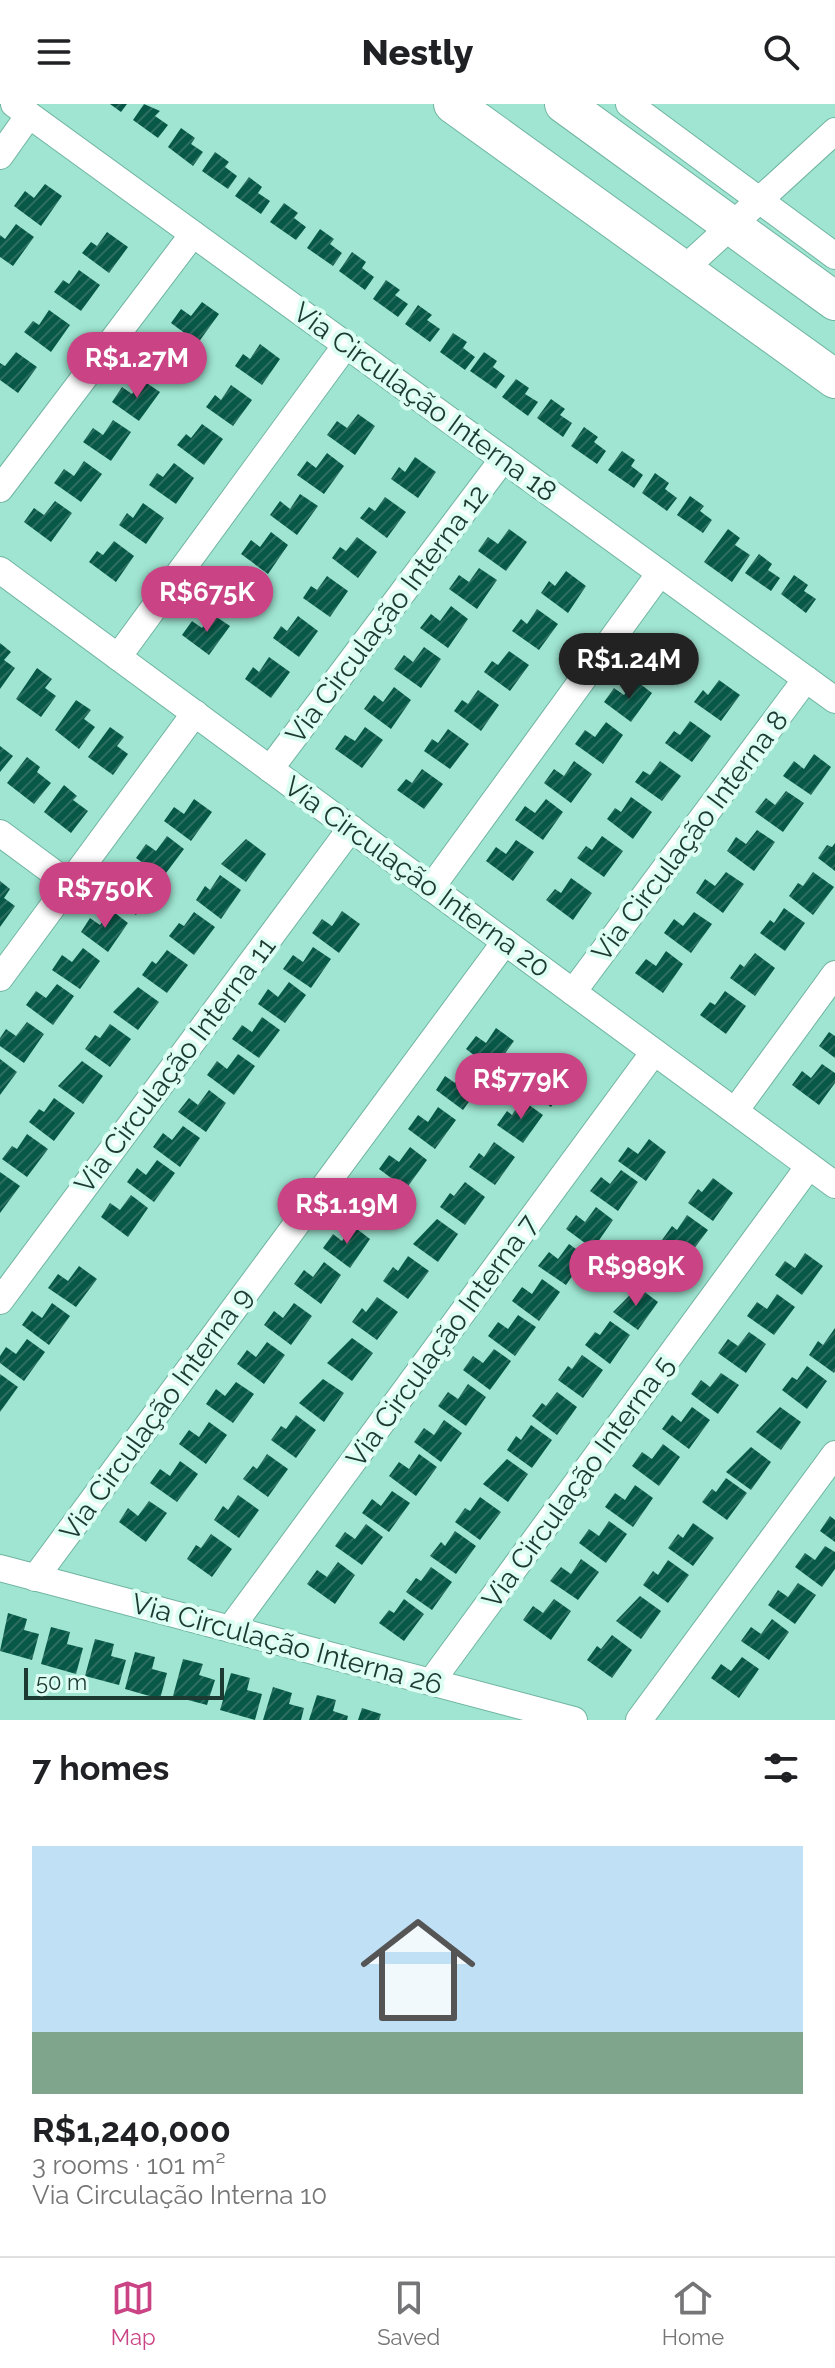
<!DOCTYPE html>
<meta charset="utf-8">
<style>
:root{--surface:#fff;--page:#f6f6f6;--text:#202124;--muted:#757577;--line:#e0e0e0;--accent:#ca4485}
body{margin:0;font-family:Raleway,sans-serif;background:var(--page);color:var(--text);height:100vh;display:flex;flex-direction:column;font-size:30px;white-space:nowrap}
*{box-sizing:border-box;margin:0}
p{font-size:26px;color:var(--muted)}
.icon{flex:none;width:44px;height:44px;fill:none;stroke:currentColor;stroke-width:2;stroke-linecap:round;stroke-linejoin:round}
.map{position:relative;height:1616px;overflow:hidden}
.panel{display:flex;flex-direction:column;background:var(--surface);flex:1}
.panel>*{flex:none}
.scale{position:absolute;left:24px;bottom:20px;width:200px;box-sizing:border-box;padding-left:8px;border:4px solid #1d3a32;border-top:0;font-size:22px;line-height:28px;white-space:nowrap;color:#1d3a32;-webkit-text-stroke:6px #dcfef3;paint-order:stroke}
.price{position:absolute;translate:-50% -68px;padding:0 18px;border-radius:28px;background:var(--accent);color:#fff;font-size:26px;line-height:52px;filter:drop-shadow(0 2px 4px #0008)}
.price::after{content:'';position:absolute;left:50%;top:48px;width:24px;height:18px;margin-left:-12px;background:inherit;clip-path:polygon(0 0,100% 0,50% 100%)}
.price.active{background:#222;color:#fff}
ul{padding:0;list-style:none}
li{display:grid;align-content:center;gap:16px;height:424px;padding:0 32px}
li+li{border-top:2px solid var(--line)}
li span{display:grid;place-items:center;height:248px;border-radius:0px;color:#555}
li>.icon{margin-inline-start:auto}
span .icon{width:144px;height:144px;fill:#fffc;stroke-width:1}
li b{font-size:34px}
h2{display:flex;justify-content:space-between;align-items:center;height:96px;padding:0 32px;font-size:34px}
header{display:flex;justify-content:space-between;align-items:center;height:104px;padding:0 32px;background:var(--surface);font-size:36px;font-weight:800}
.dock{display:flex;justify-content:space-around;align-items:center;height:112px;border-top:2px solid var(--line);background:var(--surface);font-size:22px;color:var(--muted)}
.dock a{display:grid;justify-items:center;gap:4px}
.dock .active{color:var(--accent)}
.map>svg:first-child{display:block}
.building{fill:url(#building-hatch)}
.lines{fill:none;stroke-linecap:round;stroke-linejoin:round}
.minor-casing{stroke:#70b4a1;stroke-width:28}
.secondary-casing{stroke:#70b4a1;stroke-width:40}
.minor{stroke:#fff;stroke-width:26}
.secondary{stroke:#fff;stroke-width:38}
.labels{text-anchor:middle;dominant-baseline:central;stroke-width:8;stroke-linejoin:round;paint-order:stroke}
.street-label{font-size:28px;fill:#1d3a32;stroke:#dcfef3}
</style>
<header><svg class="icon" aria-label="menu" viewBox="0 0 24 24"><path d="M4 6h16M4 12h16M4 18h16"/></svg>Nestly<svg class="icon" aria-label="search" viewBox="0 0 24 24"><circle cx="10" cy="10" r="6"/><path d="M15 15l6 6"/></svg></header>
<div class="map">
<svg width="835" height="1616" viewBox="0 0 835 1616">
<defs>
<pattern id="building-hatch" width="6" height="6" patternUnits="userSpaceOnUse" patternTransform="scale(2)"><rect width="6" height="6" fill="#085848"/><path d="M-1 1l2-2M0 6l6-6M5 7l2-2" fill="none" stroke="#2c6e60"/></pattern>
</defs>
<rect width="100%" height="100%" fill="#9fe5d1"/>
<g class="building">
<path d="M110,0h17l-6,8z"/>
<path d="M144,0l16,7 -5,5 13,9 -10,13 -25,-18z"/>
<path d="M181,24l14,10 -4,6 12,8 -10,14 -25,-19z"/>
<path d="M215,48l14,10 -4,5 12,9 -9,13 -26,-18z"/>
<path d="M249,73l13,10 -4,6 12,8 -9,13 -26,-18z"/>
<path d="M45,80l17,12 -21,30 -27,-20 11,-15 9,7z"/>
<path d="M284,99l14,10 -4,5 12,9 -10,13 -26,-18z"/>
<path d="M16,120l18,13 -21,29 -13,-9v-22l5,4z"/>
<path d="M320,125l14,10 -4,5 12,9 -9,13 -26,-18z"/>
<path d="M107,128l21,15 -19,26 -27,-20 9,-11 6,4z"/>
<path d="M352,148l14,10 -4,6 12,9 -9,13 -26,-19z"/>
<path d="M79,166l21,15 -19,26 -27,-19 9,-12 6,4z"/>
<path d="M386,176l14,10 -5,5 13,9 -10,13 -25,-18z"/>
<path d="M202,198l17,12 -21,29 -27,-20 10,-14 10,7z"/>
<path d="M418,201l14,10 -5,5 13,9 -10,13 -25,-18z"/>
<path d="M49,206l21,15 -19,27 -27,-20 9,-11 6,4z"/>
<path d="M453,229l14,9 -4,6 12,9 -10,13 -25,-18z"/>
<path d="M172,239l18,12 -21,29 -28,-20 11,-14 9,7z"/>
<path d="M260,240l20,15 -18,26 -27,-19 8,-12 7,5z"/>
<path d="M16,248l21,15 -19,26 -18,-13v-17l5,3z"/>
<path d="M484,248l13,9 -4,6 12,9 -9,13 -26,-18z"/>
<path d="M516,275l13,9 -4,6 13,8 -10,14 -26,-19z"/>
<path d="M142,276l18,12 -21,29 -27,-19 10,-15 10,7z"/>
<path d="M231,281l21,15 -19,26 -27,-19 9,-12 6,5z"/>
<path d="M551,295l14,10 -5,6 12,8 -9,14 -26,-19z"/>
<path d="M358,310l17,12 -20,29 -28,-20 10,-14 10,7z"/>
<path d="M113,316l18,12 -20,29 -28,-19 10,-14 10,7z"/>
<path d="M202,320l21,15 -19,26 -27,-20 9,-11 5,4z"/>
<path d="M584,323l14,10 -4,5 12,9 -9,13 -26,-18z"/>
<path d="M622,347l13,9 -4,6 12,9 -9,13 -26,-18z"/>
<path d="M327,349l17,13 -20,28 -27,-19 10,-14 9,7z"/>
<path d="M415,353l21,15 -18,26 -27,-19 8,-12 6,5z"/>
<path d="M84,357l18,13 -21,28 -27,-19 10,-14 10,7z"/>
<path d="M174,359l20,15 -18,26 -27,-19 8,-12 6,4z"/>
<path d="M655,369l14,10 -4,6 12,9 -10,13 -25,-18z"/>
<path d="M300,390l18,12 -21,29 -27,-20 10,-14 10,8z"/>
<path d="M690,392l14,10 -4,5 12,9 -9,13 -26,-18z"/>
<path d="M385,393l21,15 -19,26 -27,-20 9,-11 6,4z"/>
<path d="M55,397l17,12 -21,29 -27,-20 10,-14 10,7z"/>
<path d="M143,399l21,15 -18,26 -27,-19 8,-12 6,5z"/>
<path d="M509,425l18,13 -21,29 -28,-20 10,-14 10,7z"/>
<path d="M728,425l12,9 -5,7 15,10 -18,27 -28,-20z"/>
<path d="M271,428l17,13 -20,29 -27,-20 10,-14 9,7z"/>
<path d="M357,433l20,15 -19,26 -26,-20 8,-11 6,4z"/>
<path d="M114,437l20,15 -18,26 -27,-20 8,-11 6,4z"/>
<path d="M759,450l13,10 -4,6 12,8 -9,13 -26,-18z"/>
<path d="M479,464l18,12 -20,29 -28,-20 10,-14 10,7z"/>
<path d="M566,467l20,15 -18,27 -27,-20 8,-12 6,5z"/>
<path d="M242,470l17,12 -20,29 -28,-20 10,-14 10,7z"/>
<path d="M794,471l14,10 -4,6 12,8 -10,14 -25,-19z"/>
<path d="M327,472l21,15 -18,26 -27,-19 8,-12 6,4z"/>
<path d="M451,502l17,13 -20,29 -28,-20 11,-14 9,7z"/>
<path d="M537,505l21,15 -19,26 -27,-19 9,-12 6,5z"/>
<path d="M212,510l18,12 -21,29 -27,-20 10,-14 10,7z"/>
<path d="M298,512l20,15 -19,26 -26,-19 8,-12 6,5z"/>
<path d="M665,537l17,13 -21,28 -27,-19 10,-15 10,7z"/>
<path d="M0,539l11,9 -7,8 11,8 -15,21z"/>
<path d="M424,543l17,12 -20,29 -27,-19 10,-14 9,7z"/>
<path d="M509,547l20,14 -19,26 -26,-19 8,-11 6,4z"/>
<path d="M269,553l21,15 -19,26 -26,-19 8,-12 6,5z"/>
<path d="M37,564l15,11 -7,9 11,8 -15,21 -25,-18z"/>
<path d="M635,576l17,13 -21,29 -27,-20 10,-14 10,7z"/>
<path d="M719,576l21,15 -19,26 -27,-19 9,-12 5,5z"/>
<path d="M394,583l17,13 -20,29 -27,-20 10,-14 9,7z"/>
<path d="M478,586l21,15 -18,26 -27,-20 8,-11 6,4z"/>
<path d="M76,596l15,10 -7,9 11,8 -16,22 -24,-19z"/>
<path d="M690,617l21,15 -19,26 -27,-19 9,-12 6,4z"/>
<path d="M606,618l17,13 -20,29 -28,-20 10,-14 10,7z"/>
<path d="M110,623l14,10 -7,9 11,8 -15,21 -25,-18z"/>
<path d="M365,623l18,13 -21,28 -27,-19 10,-14 10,6z"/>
<path d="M448,625l21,15 -19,25 -26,-18 8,-12 6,4z"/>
<path d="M0,642l13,10 -13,16z"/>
<path d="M814,650l17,13 -20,28 -28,-19 11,-15 10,8z"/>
<path d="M27,653l13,10 -3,5 14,11 -17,21 -27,-21z"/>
<path d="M574,657l18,13 -21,29 -27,-20 10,-14 10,7z"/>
<path d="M660,657l21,15 -19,25 -27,-19 8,-11 7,4z"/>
<path d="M422,665l21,15 -19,25 -27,-19 9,-11 6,4z"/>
<path d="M64,681l13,11 -4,4 15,11 -17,22 -27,-21z"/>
<path d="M786,687l18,12 -21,29 -28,-20 11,-14 9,7z"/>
<path d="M631,693l21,15 -19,27 -26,-20 8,-11 6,4z"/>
<path d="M194,695l18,13 -21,29 -27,-20 10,-14 10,7z"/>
<path d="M546,695l17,13 -20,28 -28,-20 10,-14 10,7z"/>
<path d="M757,726l18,12 -21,29 -27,-20 9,-14 10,7z"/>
<path d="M167,732l17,13 -21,28 -27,-19 10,-14 10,7z"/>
<path d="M602,732l21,15 -19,26 -27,-19 9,-12 6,4z"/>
<path d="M246,735l20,15 -20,28 -25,-18z"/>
<path d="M516,736l18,12 -21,29 -27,-20 10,-14 10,7z"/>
<path d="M835,739v28l-17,-13 9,-13 5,2z"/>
<path d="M726,768l18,12 -21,29 -27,-20 9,-14 10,7z"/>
<path d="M813,768l21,15 -21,28 -24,-19 9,-13 5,3z"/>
<path d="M139,770l18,13 -21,28 -27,-20 10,-14 10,7z"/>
<path d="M220,771l21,15 -20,29 -25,-19 9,-14 5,4z"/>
<path d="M571,774l21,15 -19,27 -27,-20 9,-11 6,4z"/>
<path d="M0,777l10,8 -6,9 11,8 -15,21z"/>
<path d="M784,804l21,15 -20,28 -25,-18 10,-13 4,3z"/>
<path d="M111,806l17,13 -20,29 -27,-20 9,-14 10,7z"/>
<path d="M342,807l18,13 -21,29 -27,-20 10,-14 10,7z"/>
<path d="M194,808l21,15 -21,28 -25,-19 10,-13 5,3z"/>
<path d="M694,808l18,12 -21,29 -27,-20 10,-14 9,7z"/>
<path d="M313,843l18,12 -20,29 -28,-19 10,-14 10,7z"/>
<path d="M83,844l17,13 -20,28 -28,-19 10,-15 10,7z"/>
<path d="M167,846l21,15 -21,28 -25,-18 10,-14 4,3z"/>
<path d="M666,847l17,13 -20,29 -28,-20 11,-14 10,7z"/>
<path d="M755,849l20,15 -20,28 -25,-18 10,-14 4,3z"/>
<path d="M289,878l17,13 -21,28 -27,-19 10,-15 10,8z"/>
<path d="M57,880l17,12 -21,29 -27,-20 10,-14 10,7z"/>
<path d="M138,883l21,15 -21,28 -25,-18z"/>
<path d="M725,887l21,15 -20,28 -26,-19 10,-13 5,3z"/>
<path d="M262,913l18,13 -21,28 -27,-19 10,-14 10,7z"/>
<path d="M27,918l17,12 -20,29 -24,-17v-8l6,-9 10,7z"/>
<path d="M110,920l21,15 -21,28 -25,-18 10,-14 5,3z"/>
<path d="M496,924l18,13 -21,29 -27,-21 10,-13 10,7z"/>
<path d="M829,928l6,4v22l-16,-12z"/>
<path d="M238,950l17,12 -21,29 -27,-20 10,-14 10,8z"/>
<path d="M0,955l17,13 -17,23z"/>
<path d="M82,957l21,15 -20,28 -25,-18z"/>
<path d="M551,960l20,15 -20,28 -25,-18z"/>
<path d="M822,960l13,9v10l-16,22 -27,-20 10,-14 9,7z"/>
<path d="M466,964l18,13 -21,29 -27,-20 9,-14 10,7z"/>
<path d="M209,986l17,13 -20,29 -28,-20 11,-14 9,7z"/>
<path d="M54,994l21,15 -21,28 -25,-19 10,-13 5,3z"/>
<path d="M522,996l21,15 -20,28 -26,-18 10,-14 5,4z"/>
<path d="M438,1003l18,13 -21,29 -27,-20 10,-14 10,7z"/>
<path d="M183,1022l17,12 -20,29 -27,-20 10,-14 9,7z"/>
<path d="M27,1030l21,15 -21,28 -25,-18 10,-13 5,3z"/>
<path d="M649,1035l17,13 -20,29 -28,-20 10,-14 10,7z"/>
<path d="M494,1038l21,15 -20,28 -26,-18 10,-14 5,4z"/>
<path d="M410,1043l17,13 -21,29 -27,-20 10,-14 10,7z"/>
<path d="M157,1056l18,13 -21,29 -27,-20 10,-14 9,7z"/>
<path d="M621,1066l17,12 -20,29 -28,-20 11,-14 9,7z"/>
<path d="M0,1068l20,14 -20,27z"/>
<path d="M713,1074l20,15 -20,28 -25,-18 10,-14 4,3z"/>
<path d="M465,1078l20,15 -20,28 -25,-18 10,-14 4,3z"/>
<path d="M383,1083l18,13 -21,28 -27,-20 9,-13 10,7z"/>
<path d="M131,1091l17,13 -20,29 -27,-20 9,-14 10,7z"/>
<path d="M596,1103l17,13 -20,29 -27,-20 10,-14 9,7z"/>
<path d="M687,1111l21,15 -21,28 -25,-18 10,-14 5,4z"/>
<path d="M437,1115l21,15 -20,28 -25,-18z"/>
<path d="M353,1122l17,13 -20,29 -27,-20 10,-14 9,7z"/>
<path d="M569,1140l17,12 -20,29 -28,-19 11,-14 9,7z"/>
<path d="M659,1145l21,15 -20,28 -25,-18z"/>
<path d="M805,1149l18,13 -21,29 -27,-20 10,-14 10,7z"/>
<path d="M408,1152l21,15 -21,28 -25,-18 10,-14 5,4z"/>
<path d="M324,1158l17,13 -20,29 -27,-20 10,-14 9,7z"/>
<path d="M79,1162l18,13 -21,28 -28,-19 10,-14 10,7z"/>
<path d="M542,1175l18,13 -21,29 -27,-20 10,-14 10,7z"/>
<path d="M638,1183l20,15 -20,28 -25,-18z"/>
<path d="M777,1190l18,13 -21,28 -27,-19 10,-14 10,7z"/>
<path d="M377,1193l21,15 -21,28 -25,-18 10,-14 4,4z"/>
<path d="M52,1199l18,13 -21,29 -27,-20 10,-14 10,7z"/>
<path d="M294,1199l18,13 -21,29 -27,-20 10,-14 9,7z"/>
<path d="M518,1211l18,12 -21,29 -27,-20 10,-14 10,7z"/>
<path d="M610,1217l20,14 -20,29 -25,-19 10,-13 5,3z"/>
<path d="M835,1224v43l-1,2 -25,-18 9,-14 5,4z"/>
<path d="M749,1228l17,12 -20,29 -28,-20 10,-14 10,7z"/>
<path d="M352,1234l21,15 -21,28 -25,-18z"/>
<path d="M27,1235l18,13 -21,29 -24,-18v-7l6,-9 10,7z"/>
<path d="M267,1238l18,13 -21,29 -27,-20 10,-14 9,7z"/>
<path d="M494,1245l17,12 -21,29 -27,-20 10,-14 10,7z"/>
<path d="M582,1251l21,15 -20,28 -25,-18 10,-14 4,3z"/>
<path d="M807,1262l20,15 -20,28 -25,-19 10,-13 5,3z"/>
<path d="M721,1269l18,12 -21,29 -27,-20 10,-14 9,7z"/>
<path d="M0,1270l18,13 -18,25z"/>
<path d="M323,1275l21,14 -20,29 -25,-19z"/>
<path d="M236,1278l18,12 -21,29 -27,-19 10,-15 9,7z"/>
<path d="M468,1280l18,13 -20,29 -28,-20 10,-14 10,7z"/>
<path d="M557,1288l20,15 -20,28 -25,-19 10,-13 4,3z"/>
<path d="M692,1303l18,13 -21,29 -27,-20 10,-14 9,7z"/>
<path d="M780,1303l21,15 -20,28 -25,-18z"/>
<path d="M296,1311l20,15 -20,28 -25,-18 10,-14 5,3z"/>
<path d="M444,1316l18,13 -21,29 -27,-20 10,-14 10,7z"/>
<path d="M209,1318l18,13 -21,29 -27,-20 10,-14 10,7z"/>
<path d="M531,1321l21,15 -20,28 -25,-18 9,-14 5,4z"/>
<path d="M663,1340l17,13 -21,29 -27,-20 10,-14 10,7z"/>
<path d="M751,1343l20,15 -20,28 -25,-18z"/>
<path d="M267,1350l21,15 -20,28 -25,-18 10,-13 4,3z"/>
<path d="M419,1350l18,13 -21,29 -27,-20 10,-14 10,7z"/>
<path d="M507,1355l21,15 -20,28 -25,-18z"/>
<path d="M180,1357l18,13 -21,28 -27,-19 10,-14 10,7z"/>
<path d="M726,1374l21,15 -20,27 -25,-18 10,-13 4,3z"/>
<path d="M635,1381l18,13 -20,29 -28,-20 10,-14 10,7z"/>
<path d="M392,1387l18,12 -21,29 -27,-19 10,-14 9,7z"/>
<path d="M238,1391l21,15 -20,28 -25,-18 9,-14 5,4z"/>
<path d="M480,1393l21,15 -21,28 -25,-18 10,-14 5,3z"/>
<path d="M149,1397l18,12 -21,29 -27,-20 9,-14 10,8z"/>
<path d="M830,1412l5,4v22l-15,-11z"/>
<path d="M609,1417l18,13 -21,29 -27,-20 10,-14 10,7z"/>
<path d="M693,1419l21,15 -21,28 -25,-18 10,-14 5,4z"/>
<path d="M366,1420l17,13 -21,28 -27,-19 10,-14 10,7z"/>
<path d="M455,1427l21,15 -20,28 -26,-18 11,-14 4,4z"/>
<path d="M211,1430l21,15 -20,28 -25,-18 9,-14 5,3z"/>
<path d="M825,1442l10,6v17l-13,18 -27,-20 10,-14 10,7z"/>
<path d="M581,1455l18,13 -21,28 -28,-19 11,-14 10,7z"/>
<path d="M668,1456l21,15 -21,28 -25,-18 10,-14 5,4z"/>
<path d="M338,1458l17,13 -20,29 -28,-20 10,-14 10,7z"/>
<path d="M431,1463l21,15 -20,28 -26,-18 10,-14 5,3z"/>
<path d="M798,1479l18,12 -21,29 -27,-19 10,-15 10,7z"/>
<path d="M640,1492l21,15 -20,28 -25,-18z"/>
<path d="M404,1495l20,15 -20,27 -25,-18 10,-13 5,3z"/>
<path d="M554,1495l17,12 -20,29 -28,-20 10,-14 10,7z"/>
<path d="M8,1509l19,6 -3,11 15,4 -7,26 -32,-9z"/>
<path d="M772,1515l17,13 -20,28 -28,-19 10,-14 10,7z"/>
<path d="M51,1523l19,5 -3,12 16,4 -7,26 -35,-10z"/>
<path d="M612,1531l20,15 -20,28 -25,-18 10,-14 4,3z"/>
<path d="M95,1535l19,5 -3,12 15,4 -7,25 -34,-9z"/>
<path d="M135,1548l20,5 -3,12 15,4 -7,26 -35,-10z"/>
<path d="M742,1553l17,12 -20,29 -28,-20 10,-14 10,7z"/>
<path d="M183,1555l20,5 -4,11 16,5 -8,25 -34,-9z"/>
<path d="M231,1569l19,5 -3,12 15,4 -7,26 -35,-10z"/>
<path d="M273,1583l19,6 -3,11 15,4 -3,12h-38z"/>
<path d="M317,1591l19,5 -3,11 15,5 -1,4h-38z"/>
<path d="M362,1604l19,6 -2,6h-21z"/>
</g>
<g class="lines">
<defs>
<g id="minor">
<path d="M14,0l821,596"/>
<path d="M629,0l206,152"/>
<path d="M0,52l29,-41"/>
<path d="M683,166l152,-139"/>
<path d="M0,385l193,-255"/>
<path d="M0,466l835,615"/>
<path d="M118,553l228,-312"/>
<path d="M270,665l233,-310"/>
<path d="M0,729l69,51"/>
<path d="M431,784l229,-315"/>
<path d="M0,874l195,-265"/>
<path d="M573,888l233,-313"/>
<path d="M735,1007l100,-137"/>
<path d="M0,1197l351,-473"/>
<path d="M0,1464l574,152"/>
<path d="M35,1474l470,-636"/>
<path d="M230,1525l424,-577"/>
<path d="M431,1578l378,-516"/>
<path d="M639,1616l196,-266"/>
</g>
<g id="secondary">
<path d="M453,0l382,275"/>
<path d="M564,0l271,197"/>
</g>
</defs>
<use href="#minor" class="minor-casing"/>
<use href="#secondary" class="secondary-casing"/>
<use href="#minor" class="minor"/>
<use href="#secondary" class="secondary"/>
</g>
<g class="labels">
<g class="street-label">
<text transform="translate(425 298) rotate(36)">Via Circulação Interna 18</text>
<text transform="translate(387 510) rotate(-53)">Via Circulação Interna 12</text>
<text transform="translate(690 732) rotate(-53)">Via Circulação Interna 8</text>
<text transform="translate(417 773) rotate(36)">Via Circulação Interna 20</text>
<text transform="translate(175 961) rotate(-53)">Via Circulação Interna 11</text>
<text transform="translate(442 1237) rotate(-54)">Via Circulação Interna 7</text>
<text transform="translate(156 1310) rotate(-54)">Via Circulação Interna 9</text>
<text transform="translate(578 1378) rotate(-54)">Via Circulação Interna 5</text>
<text transform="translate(287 1540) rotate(15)">Via Circulação Interna 26</text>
</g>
</g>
</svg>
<div class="scale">50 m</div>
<b class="price" style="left:137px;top:296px">R$1.27M</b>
<b class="price" style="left:207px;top:530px">R$675K</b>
<b class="price active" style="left:629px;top:597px">R$1.24M</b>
<b class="price" style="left:105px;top:826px">R$750K</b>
<b class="price" style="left:521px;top:1017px">R$779K</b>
<b class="price" style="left:347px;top:1142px">R$1.19M</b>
<b class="price" style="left:636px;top:1204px">R$989K</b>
</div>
<section class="panel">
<h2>7 homes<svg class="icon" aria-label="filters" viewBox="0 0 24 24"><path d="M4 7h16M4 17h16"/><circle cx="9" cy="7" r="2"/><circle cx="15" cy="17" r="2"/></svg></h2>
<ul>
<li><span style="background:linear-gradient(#bfe0f5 75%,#7fa58c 0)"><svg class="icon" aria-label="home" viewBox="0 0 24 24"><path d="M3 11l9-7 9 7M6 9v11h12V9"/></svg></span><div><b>R$1,240,000</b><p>3 rooms · 101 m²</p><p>Via Circulação Interna 10</p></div></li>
</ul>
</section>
<nav class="dock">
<a class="active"><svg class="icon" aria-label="map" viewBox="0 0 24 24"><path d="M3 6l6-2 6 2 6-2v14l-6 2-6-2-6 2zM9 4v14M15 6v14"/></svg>Map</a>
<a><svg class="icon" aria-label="saved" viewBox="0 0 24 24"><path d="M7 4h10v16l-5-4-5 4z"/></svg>Saved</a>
<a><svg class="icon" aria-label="home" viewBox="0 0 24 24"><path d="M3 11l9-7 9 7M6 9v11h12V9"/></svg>Home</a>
</nav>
